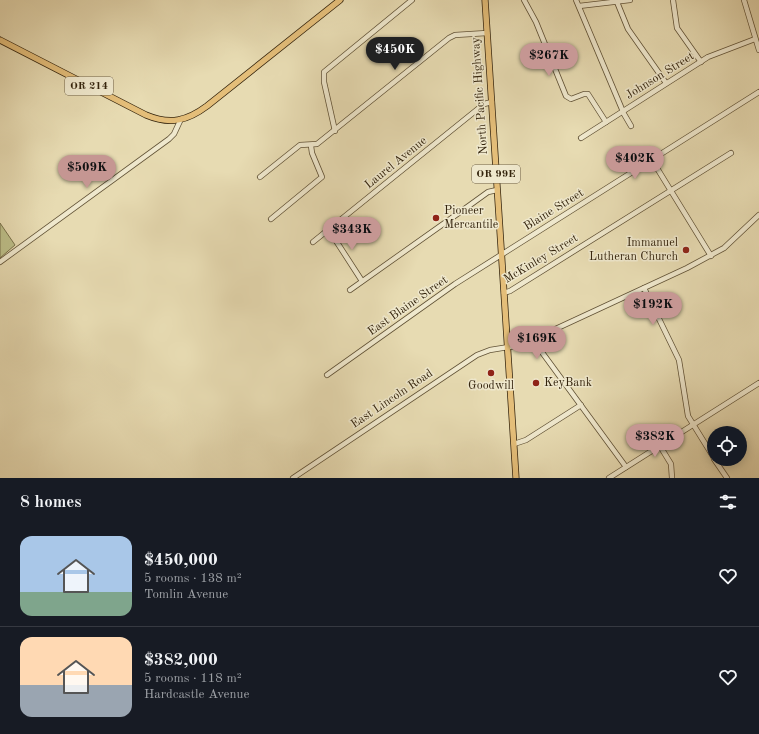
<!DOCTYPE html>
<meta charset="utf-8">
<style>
:root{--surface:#171b24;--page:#20242c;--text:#f1f3f6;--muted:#9ea1a6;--line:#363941;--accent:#c59692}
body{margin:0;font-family:"Old Standard TT",serif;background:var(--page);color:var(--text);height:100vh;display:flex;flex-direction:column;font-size:15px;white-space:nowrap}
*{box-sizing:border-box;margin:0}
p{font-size:13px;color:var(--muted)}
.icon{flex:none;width:22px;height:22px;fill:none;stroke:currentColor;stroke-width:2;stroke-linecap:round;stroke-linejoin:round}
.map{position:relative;height:478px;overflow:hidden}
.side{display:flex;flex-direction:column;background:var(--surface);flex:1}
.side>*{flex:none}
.tools{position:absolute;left:707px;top:426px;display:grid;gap:8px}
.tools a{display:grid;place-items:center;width:40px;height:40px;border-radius:50%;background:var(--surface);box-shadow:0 2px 10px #0003;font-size:20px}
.price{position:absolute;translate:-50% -34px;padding:0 9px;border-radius:14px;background:var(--accent);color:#111;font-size:13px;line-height:26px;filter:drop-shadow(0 1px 2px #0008)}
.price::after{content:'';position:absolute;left:50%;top:24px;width:12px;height:9px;margin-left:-6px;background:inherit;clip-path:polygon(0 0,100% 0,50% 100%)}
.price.selected{background:#222;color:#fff}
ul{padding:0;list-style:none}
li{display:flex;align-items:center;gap:12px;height:100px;padding:0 20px}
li+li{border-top:1px solid var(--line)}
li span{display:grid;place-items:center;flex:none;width:112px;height:80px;border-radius:12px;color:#555}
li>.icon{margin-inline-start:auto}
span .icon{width:48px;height:48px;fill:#fffc;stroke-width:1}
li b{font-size:17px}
h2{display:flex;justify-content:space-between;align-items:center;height:48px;padding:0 20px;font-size:17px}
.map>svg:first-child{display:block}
.green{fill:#bcbe88;stroke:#78714a}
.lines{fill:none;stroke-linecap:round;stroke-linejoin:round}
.minor-casing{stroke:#615236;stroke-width:6}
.major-casing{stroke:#34240d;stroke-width:7}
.minor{stroke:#efe8cd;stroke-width:4.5}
.major{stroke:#e4be79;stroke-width:5.5}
.poi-dot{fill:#8f2418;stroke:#efe8cd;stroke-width:1.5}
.labels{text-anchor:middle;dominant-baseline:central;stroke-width:3;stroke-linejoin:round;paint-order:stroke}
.shield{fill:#efe8cd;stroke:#6c5f47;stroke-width:1}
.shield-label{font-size:11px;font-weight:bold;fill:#34240d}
.street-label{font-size:12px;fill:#34240d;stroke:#efe8cd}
.poi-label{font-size:12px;fill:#34240d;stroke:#efe8cd;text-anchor:start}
</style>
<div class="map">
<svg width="759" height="478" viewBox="0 0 759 478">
<rect width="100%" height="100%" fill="#e7dbb2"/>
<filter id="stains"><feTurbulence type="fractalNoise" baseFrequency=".005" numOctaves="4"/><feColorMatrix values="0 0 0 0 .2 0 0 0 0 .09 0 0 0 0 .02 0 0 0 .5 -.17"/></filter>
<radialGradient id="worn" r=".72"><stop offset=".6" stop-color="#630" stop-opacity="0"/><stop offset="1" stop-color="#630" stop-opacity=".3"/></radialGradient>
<path class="green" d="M0,223l15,22 -15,13z"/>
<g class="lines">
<defs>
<g id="minor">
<path d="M524,0l12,22 30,74 5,3 13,-5h4l18,28"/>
<path d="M576,0l48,114 7,12"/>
<path d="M673,0l4,28 24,34"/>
<path d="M744,0l15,50"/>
<path d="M617,2l11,27 38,54"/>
<path d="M579,6l51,-6"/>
<path d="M335,131l-11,-49v-10l88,-72"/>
<path d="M581,138l127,-81 47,-18"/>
<path d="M652,160l59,96"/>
<path d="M260,177l40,-32 17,-1 132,-106 6,-3 32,-2"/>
<path d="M271,219l51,-42 -10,-24 -1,-7"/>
<path d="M329,230l33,51"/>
<path d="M313,242l171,-138 8,-2"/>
<path d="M0,262l169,-123 5,-5 6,-13"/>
<path d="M644,288l35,72 9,56 26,42"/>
<path d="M350,290l120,-85 18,-13 9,-2"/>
<path d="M504,293l6,-2 221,-138"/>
<path d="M533,340l93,127"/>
<path d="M327,375l128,-91 304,-192"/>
<path d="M514,444l12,-4 55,-35"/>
<path d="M660,446l11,18 1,14"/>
<path d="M714,459l13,19"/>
<path d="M293,478l184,-123 13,-5 31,-5 166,-77 37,-20 35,-33"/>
<path d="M609,478l150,-95"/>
</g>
<g id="major">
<path d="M485,0l31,478"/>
<path d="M0,40l146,75c24,10 41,6 61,-9l133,-106"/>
</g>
</defs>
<use href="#minor" class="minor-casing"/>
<use href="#major" class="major-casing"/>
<use href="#minor" class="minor"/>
<use href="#major" class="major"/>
</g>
<g class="poi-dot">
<circle cx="436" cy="218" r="4"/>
<circle cx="686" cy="250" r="4"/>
<circle cx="491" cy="373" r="4"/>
<circle cx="536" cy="383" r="4"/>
</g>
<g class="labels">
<g class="shield">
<rect x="65" y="77" width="48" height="18" rx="3"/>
<rect x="472" y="165" width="48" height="18" rx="3"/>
</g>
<g class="shield-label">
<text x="89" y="86">OR 214</text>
<text x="496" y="174">OR 99E</text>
</g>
<g class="street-label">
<text transform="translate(660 76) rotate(-32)">Johnson Street</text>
<text transform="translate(480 96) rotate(-94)">North Pacific Highway</text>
<text transform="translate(396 163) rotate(-39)">Laurel Avenue</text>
<text transform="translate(554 210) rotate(-32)">Blaine Street</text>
<text transform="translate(541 259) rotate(-31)">McKinley Street</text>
<text transform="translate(408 306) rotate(-35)">East Blaine Street</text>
<text transform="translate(392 399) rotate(-34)">East Lincoln Road</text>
</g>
<g class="poi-label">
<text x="444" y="211">Pioneer<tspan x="444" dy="14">Mercantile</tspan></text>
<text x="678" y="243" text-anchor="end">Immanuel<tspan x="678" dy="14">Lutheran Church</tspan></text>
<text x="544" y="383">KeyBank</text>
<text x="491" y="386" text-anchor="middle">Goodwill</text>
</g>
</g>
<rect width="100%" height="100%" filter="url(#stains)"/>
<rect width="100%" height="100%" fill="url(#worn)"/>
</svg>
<div class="tools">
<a><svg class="icon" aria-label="locate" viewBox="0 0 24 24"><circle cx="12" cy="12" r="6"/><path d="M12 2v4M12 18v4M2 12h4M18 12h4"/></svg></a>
</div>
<b class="price selected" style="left:395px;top:71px">$450K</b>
<b class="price" style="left:549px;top:77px">$267K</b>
<b class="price" style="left:635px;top:180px">$402K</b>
<b class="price" style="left:87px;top:189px">$509K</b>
<b class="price" style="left:352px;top:251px">$343K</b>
<b class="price" style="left:653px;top:326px">$192K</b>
<b class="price" style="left:537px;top:360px">$169K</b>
<b class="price" style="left:655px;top:458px">$382K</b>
</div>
<section class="side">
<h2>8 homes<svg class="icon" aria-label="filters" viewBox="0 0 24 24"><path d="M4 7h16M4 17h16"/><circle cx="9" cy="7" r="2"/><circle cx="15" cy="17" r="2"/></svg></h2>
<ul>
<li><span style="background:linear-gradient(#a9c7e8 70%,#7fa58c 0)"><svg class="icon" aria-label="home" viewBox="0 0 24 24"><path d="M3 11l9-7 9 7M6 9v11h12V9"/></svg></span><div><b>$450,000</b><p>5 rooms · 138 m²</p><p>Tomlin Avenue</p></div><svg class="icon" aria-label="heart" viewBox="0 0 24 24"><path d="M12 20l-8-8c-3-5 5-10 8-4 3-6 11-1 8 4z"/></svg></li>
<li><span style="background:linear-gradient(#ffd9b3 60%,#9aa5b1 0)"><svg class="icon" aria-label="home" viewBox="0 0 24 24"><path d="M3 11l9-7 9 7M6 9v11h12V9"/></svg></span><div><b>$382,000</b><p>5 rooms · 118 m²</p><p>Hardcastle Avenue</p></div><svg class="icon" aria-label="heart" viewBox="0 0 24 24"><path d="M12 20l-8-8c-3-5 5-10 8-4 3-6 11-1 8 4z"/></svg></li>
</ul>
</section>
